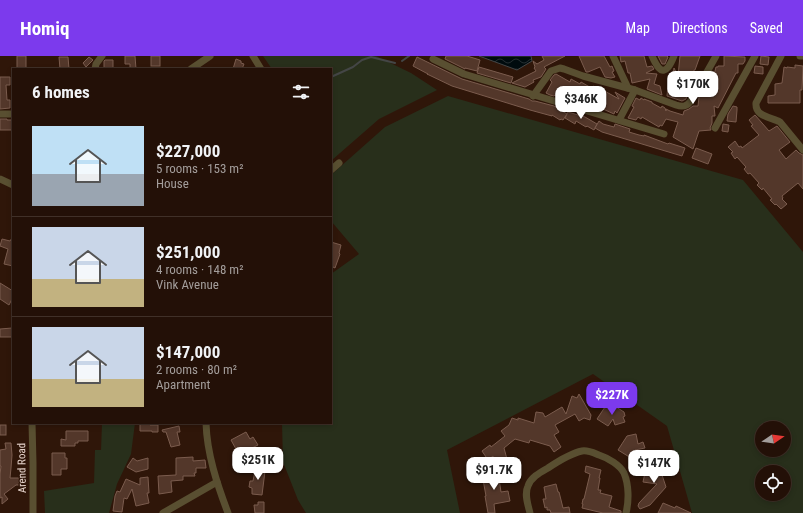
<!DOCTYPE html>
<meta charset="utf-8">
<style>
:root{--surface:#231007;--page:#2b1911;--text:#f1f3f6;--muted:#a39d9b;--line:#403028;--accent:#7c3aed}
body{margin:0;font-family:"Roboto Condensed",sans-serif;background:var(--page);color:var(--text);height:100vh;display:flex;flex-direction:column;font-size:15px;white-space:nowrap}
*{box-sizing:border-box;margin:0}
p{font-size:13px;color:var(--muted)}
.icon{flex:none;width:22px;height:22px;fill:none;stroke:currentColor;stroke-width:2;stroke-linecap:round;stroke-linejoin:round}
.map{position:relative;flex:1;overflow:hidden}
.sheet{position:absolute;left:12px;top:12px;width:320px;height:356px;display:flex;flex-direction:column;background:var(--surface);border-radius:0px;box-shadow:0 2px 6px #0003,0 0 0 1px var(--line)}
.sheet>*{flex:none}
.needle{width:26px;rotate:77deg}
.controls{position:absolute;left:755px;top:365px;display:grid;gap:8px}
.controls a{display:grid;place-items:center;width:36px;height:36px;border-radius:50%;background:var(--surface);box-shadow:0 2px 6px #0003,0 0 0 1px var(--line);font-size:20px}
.price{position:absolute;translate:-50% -34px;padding:0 9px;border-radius:8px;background:#fff;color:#222;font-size:13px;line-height:26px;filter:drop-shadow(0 1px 2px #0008)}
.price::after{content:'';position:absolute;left:50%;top:24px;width:12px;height:9px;margin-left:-6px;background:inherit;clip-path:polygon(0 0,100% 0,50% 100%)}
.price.current{background:var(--accent);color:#fff}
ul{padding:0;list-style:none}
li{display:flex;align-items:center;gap:12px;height:100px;padding:0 20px}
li+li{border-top:1px solid var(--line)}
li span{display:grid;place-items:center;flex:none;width:112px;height:80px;border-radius:0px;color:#555}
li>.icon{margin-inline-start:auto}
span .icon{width:48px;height:48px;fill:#fffc;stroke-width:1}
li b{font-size:17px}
h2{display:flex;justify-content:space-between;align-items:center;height:48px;padding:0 20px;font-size:17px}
header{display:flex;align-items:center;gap:24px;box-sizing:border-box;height:56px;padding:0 20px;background:var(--accent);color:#fff}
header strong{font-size:19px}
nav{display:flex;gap:22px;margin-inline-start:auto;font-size:14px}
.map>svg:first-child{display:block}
.green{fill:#282f1b;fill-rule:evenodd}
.water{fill:url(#water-waves);stroke:#444646}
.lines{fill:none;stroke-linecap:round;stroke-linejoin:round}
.stream{stroke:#444646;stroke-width:2}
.building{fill:#53372a;stroke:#7b5c4e}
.street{stroke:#594f31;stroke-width:7}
.labels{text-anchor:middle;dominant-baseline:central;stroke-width:3;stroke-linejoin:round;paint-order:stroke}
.street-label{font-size:11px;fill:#e3d1c9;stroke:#2f1609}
</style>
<header>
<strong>Homiq</strong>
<nav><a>Map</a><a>Directions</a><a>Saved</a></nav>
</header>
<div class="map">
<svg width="803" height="457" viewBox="0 0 803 457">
<defs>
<pattern id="water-waves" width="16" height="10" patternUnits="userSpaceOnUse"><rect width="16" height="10" fill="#000b0e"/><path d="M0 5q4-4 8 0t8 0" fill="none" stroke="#252e30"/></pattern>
</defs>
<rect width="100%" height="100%" fill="#2f1609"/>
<g class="green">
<path d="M263,0h113l35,17 26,17 -58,29 -47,41 -1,-2v-89h-59z"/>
<path d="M448,40l295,84 60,72v261h-111l-25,-87 -74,-52 -146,76 13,63h-154l-8,-13 -15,-38 -1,-39h49v-149l28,-20 -28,-33v-46l54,-48zM762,372h22v22h-22zM762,416h22v22h-22z"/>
<path d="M102,367h33l-4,31 -14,30 -8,29h-64l-1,-22 50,-8 1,-33h6z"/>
</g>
<path class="water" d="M479,0h52l1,5 -15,9z"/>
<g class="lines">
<g class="stream">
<path d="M402,5l7,-5"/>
<path d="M331,21l22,-10 9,-7 9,-3 24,6"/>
</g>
</g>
<g class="building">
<rect x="17" y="0" width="9" height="12"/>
<path d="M125,0h10l1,13h-6v-5h-5z"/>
<rect x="151" y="0" width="9" height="10"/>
<path d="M446,0h21l13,4 -3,11 -12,-3v1l-20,-10z"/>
<path d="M542,0h23l-21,11 2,2 -5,8 -8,3 1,2 -9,5 -13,-4 24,-12 -2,-3 1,-1 -2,-6 4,3 7,-4z"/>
<path d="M579,0h25l6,11 2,-1 2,5 -2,1 3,5 -4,1 -6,-1 -5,-10 -12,5h-2z"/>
<path d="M620,0h24l3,11 5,-1 2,3 -8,4 11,1 -3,10 6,2 2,9 -15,-6 3,-10 -18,4 -2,-10h-2l-3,-12 -4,1z"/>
<path d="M658,0h9l1,1 -3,7h-3z"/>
<path d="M680,0h20l-5,14h-1l-8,29 -4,2 -15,-5 2,-21h4l1,-7 4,8z"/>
<path d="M724,0l21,1v4l-2,3h-5v9h-2l-18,35 -4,-2 1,10h-3v7l-2,5 1,2 -12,1 -6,18 -20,-12 5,-15 -12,-3 -4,7 -2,-1 -1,2 -17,-10 -1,2 -3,-2 -2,3 -8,-2 6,-11 -2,-1 4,-8 4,2 1,-2 3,2v-1l8,3v1l9,5 1,-2 3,2 1,3v-2l4,2 13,4 1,-4 5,-2 4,-3h5l1,-9 1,-3h3v-3h1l1,-5 1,-2h3v-3h3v-6h2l2,-8h2v-1h6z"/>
<path d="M761,0l8,1 -1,8 -8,-1z"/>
<path d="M59,1h9l1,12h-9z"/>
<path d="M89,1l4,3 -7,7 -3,-4z"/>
<path d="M417,1l45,22 67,20 3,2h3l19,5 13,8 -4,6 -2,-1 -1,1 -8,-5v1l-22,-6 -78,-24 -25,-12h1l-15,-8z"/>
<path d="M236,3l5,2v2l3,1 -2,5h-9z"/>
<path d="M105,4h8v9h-9v-8z"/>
<path d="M795,9l8,1 -1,24h-2v13h-32v-7l7,-1v-11l7,-1 2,-16 3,1v-1l8,1z"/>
<path d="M755,10l8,1v7l-9,-1z"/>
<path d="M479,11l34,10 -2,6 -34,-10z"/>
<path d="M556,18l14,8 1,-3 9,5 1,-2 14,8 -2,-4 7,4 1,-1 18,10 -4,-7 10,6 -8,15 -2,-2 -1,3 -11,-5 -1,1 -10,-4v1l-6,-2 -7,-3 -1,1 -20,-6 -3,-2 -1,1 -4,-1 -4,-2 6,-11 -2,-2 4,-5z"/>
<path d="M0,21h10v8h-4l1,15h3v8l-10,1z"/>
<path d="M733,50l4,1v3l-1,12 -9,-1 1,-7z"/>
<path d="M568,56l17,5 12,7 -3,6 -7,-4 -1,1 -10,-6 -1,3 -10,-6z"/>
<path d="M755,59l14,16 8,-5 13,16 -11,8 7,9 10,-9 3,3 4,2v34l-5,-6 -16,13 1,2 -1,1 5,5 -6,5 -5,-5 -1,1 -5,-5 2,-1 -9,-11 -1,2 -5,-5 2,-2 -9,-10 -2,1 -4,-5 2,-2 -9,-10 -2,2 -4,-6 2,-1 -5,-5 7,-6 4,6 2,-1 1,2 17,-13 -8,-9 2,-1 -4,-5z"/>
<path d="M0,63h7v1h6v10h-13z"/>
<path d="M599,65l4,3 11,3 1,-3 15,5 -1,3 10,3 5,1v-1l24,9 1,-1 16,5 -3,8 -80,-24 -7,-4z"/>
<path d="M723,68l6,1 -1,7 -6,-1z"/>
<path d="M696,92l16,6 -4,10 -16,-6z"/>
<path d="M12,182h1v28l-9,-2 4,-15 -8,-3 2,-7 8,2z"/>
<path d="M331,186l10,3 -2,8 1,1 -5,14 -4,-2z"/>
<path d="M0,227l13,8v6l-4,8 -9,-6z"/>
<path d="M12,272v9h-12v-8z"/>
<path d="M579,338l12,21 -1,5 -6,-2 -5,3 -4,-7 -20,11 4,7 -5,3 7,12 -7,5 -4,-6 -20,-6 -1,3 -14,-4 -11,9 4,15 -2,1 1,3 -9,3 -5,-14 -5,4 -6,-9 8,-6 1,2 14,-11 -4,-5 8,-6 3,-7 6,2v-2l16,5 2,-11 7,1 2,4 17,-10 4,7 6,-18 5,2z"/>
<path d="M607,348l5,3 1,-2 11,7 1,4 -2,1 2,5 -10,3 -2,-6 -5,7 -11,-7z"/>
<path d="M140,367h10v2h8v7h-6v-1h-12z"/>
<rect x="0" y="369" width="6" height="10"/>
<path d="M179,370l1,6h-3l3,13 -9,2 -5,-15h-3l-1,-2z"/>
<path d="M66,375h22v10h-10v2h-3v3h-14v-7l5,1z"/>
<path d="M246,376l4,7 3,-2 5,8 -8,4 3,5 -11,6 -11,-20z"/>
<path d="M636,378l2,10 5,-2 2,6 -10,2 2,7 -6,1 -13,-8 9,-14z"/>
<path d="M5,387h6l1,12 -1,13 -1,10h9v7h-3l-12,9 4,5 -6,5v-7l-2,1v-24l1,-8h-1v-16l6,-1z"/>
<path d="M52,397h13v5h2v11h-6v6h-9z"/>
<path d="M193,401v4l12,-1 1,8h-10v5h-2l1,3h-12v4l-12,1 1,11 -13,2 -1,-18 18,-1v-17z"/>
<path d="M133,402l4,3 11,-3v11l-12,3 -9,-5z"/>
<path d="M662,405l4,9 -5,2 5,15 -16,18 -10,4 -2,-3 1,-3 18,-19 -14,-2 3,-14h3l8,-2 -1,-3z"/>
<path d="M256,410l9,1 -1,4h1l-3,24 -10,-1v-6l-3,-1 1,-6h3z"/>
<path d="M586,410l15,4 -2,8h1l-2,12h3l-1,3 12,3 -3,11 12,4v2h-18l-21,-5 1,-4h-1l1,-5h1l6,-25 -5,-2z"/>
<path d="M498,416l3,20 7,-1 2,10 -16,3 1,9h-7l-3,-17h1l-4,-22z"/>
<path d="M148,421l1,16h-2l2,10 -13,3 -4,-17 -5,10 -3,-1 -2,14 -9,-1 2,-15 2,-5 3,1 6,-13 14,6v-7z"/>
<path d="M556,428l2,8h1l4,16 6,-1 1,6h-19l-1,-3h-3v-3l-2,1 -2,-9h3l-2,-12z"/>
<path d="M258,446h6v11h-9l-1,-8h4z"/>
<path d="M663,447l12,5 1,-2 15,7h-33z"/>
</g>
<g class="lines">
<g class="street">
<path d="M253,0l8,13"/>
<path d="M613,0l15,32"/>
<path d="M652,0c2,4 4,9 7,12 7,8 13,-7 15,-12"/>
<path d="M781,0l-25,47c-1,14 15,14 24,19l23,28"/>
<path d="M800,0h3"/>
<path d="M433,3l31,15 200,60"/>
<path d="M95,13l1,-5 6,-8"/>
<path d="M191,13l19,-13"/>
<path d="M533,40l18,-25 9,-3 4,1 19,7 52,14 41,15c6,2 10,2 14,-3l26,-46"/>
<path d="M0,58h13"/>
<path d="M619,64l16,-30"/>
<path d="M715,72l40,-72"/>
<path d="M331,114l8,-7"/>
<path d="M0,123l13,6"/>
<path d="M32,367l1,40v50"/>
<path d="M206,367c1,31 11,61 22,90"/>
<path d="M163,457l54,-31"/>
<path d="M530,457c-2,-8 -6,-19 -2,-27 3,-9 13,-14 20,-18 9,-6 24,-15 34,-17 6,-1 12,2 17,4 9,3 21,10 25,18 5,12 5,28 2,40"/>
</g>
</g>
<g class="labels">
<g class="street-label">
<text transform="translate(22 412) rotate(-91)">Arend Road</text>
</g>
</g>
</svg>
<div class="controls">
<a><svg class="needle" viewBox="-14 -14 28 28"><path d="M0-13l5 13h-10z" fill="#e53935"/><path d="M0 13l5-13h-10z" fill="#a39d9b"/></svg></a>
<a><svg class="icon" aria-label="locate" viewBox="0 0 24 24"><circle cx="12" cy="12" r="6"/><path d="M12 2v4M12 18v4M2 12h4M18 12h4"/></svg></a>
</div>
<b class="price" style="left:693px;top:49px">$170K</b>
<b class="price" style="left:581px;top:64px">$346K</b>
<b class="price current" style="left:612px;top:360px">$227K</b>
<b class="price" style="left:258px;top:425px">$251K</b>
<b class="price" style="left:654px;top:428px">$147K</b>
<b class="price" style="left:494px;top:435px">$91.7K</b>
<section class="sheet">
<h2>6 homes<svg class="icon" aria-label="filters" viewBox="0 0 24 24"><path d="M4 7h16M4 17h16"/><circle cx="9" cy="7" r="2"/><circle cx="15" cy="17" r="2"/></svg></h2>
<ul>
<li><span style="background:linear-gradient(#bfe0f5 60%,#9aa5b1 0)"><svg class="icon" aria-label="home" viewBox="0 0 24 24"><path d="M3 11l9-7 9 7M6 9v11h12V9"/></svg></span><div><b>$227,000</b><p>5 rooms · 153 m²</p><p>House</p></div></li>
<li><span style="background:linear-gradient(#c9d6e8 65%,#c2b280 0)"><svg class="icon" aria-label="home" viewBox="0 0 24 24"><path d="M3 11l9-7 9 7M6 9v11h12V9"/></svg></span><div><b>$251,000</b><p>4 rooms · 148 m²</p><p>Vink Avenue</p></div></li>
<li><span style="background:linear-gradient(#c9d6e8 65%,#c2b280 0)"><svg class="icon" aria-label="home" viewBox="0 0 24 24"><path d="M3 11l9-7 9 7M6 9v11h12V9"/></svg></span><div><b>$147,000</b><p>2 rooms · 80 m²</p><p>Apartment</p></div></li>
</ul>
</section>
</div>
